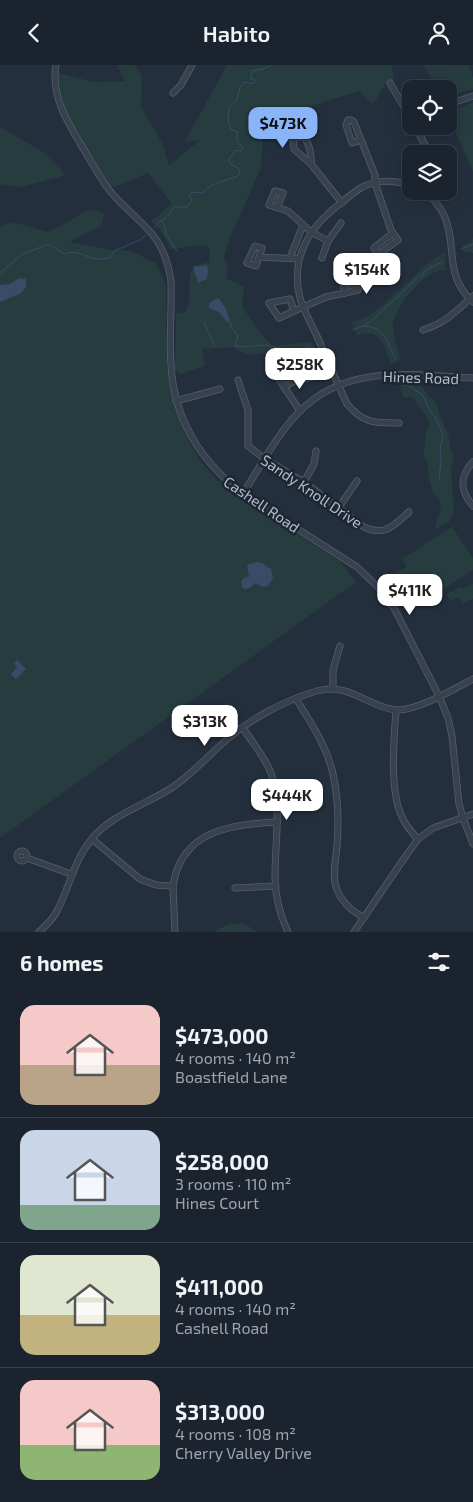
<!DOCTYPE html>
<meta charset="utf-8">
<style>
:root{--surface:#1b232e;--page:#282f3a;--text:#f1f3f6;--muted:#a0a4aa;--line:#39404a;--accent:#8ab4f8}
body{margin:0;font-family:"Exo 2",sans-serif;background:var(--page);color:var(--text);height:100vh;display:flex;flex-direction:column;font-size:19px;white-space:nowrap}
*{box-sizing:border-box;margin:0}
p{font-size:16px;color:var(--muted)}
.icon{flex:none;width:28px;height:28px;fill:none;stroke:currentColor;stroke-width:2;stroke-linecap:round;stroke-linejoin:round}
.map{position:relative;height:867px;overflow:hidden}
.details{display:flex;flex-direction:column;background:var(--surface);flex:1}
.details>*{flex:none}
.buttons{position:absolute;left:402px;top:15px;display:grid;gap:10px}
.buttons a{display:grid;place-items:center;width:55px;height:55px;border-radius:10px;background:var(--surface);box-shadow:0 2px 12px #0003,0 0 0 1px var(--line);font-size:25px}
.price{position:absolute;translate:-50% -42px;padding:0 11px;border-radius:10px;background:#fff;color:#222;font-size:16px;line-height:32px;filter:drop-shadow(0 1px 2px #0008)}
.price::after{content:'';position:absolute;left:50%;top:30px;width:15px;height:11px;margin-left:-8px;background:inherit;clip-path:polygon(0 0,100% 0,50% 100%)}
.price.current{background:var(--accent);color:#111}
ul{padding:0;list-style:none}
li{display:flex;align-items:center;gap:15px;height:125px;padding:0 20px}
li+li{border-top:1px solid var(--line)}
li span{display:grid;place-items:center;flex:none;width:140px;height:100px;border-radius:15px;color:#555}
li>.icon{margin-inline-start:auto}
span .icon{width:60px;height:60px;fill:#fffc;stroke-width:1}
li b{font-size:21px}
h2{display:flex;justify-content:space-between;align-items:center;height:60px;padding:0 20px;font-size:21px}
header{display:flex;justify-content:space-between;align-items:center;height:65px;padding:0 20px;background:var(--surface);font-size:22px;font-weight:600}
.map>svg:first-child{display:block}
.green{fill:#263c3f}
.water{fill:#394c67}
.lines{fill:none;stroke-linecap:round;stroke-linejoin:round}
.stream{stroke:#394c67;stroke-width:1}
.minor-casing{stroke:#565f6c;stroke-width:7}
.minor{stroke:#38414e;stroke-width:5.5}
.labels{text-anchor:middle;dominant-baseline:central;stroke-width:5;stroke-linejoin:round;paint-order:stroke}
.street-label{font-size:15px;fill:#b4bcc9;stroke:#1d2633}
</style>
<header><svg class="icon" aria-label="back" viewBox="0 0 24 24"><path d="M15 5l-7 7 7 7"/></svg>Habito<svg class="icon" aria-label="person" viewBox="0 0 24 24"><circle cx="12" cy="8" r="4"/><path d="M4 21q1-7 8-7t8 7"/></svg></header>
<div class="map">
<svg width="473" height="867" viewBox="0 0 473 867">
<rect width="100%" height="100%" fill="#242f3e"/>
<g class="green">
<path d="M117,0h18l7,11 -1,30 22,39 6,21 32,-27 -17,4 43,-78h167l-2,1 2,15 -8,2 -13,22 -13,-14 -76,23 -2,10 -14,-4 -4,2 -3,46 -32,72 -5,17 4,12 -2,9 18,9 -2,19 18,27 13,13 37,-4 8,8 -31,8 -9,-6 -30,3 -15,-8 -31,2 3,17 -25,8 -5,-4 1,-56 4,-2 5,1c9,-16 0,-31 8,-47l17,-4 -1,-15 -9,-2 -30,4c-3,-10 -10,-21 -19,-28l21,-17 -24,-31 -34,14 -8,-1 -46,-80 -5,-34 39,10 31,-1z"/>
<path d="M423,0h45l5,13v11l-24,7v-7h-11z"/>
<path d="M473,37v69l-24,-54v-5z"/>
<path d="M0,62l43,25 23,23 -44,12 -22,-2z"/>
<path d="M90,144l14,5 -3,12 -32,16 43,8 18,1 26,12 10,22 1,81 6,31 6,21 9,22 12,21 18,20 23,17 100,64 15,20 -356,256v-611l12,-5 37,10z"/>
<path d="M473,174v14l-10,-1v-6z"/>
<path d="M445,187l1,18c-7,0 -15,3 -21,8 -10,7 -32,34 -32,47 0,11 5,24 7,34l-4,3 -5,1c-7,-18 -11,-37 -34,-27l-6,-14 15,-5 15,-10 49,-46z"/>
<path d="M419,317l10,15 6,4 10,27 3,4 3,19 3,6 -3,11 3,43 -4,10 -14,8 -1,-4 6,-15 -2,-11 -6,-6 -5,-19 -1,-14 -4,-3 3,-24 4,-11 -18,-25h-9l-3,-14z"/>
<path d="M452,462l21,31v12l-45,29 -1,-2 -17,8 -22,-25 7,-7 12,-6 -5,-8z"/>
<path d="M473,519v15l-11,5 -3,-7 -9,4 -3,-7 14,-7 1,2z"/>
<path d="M244,858l13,9h-42l1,-2 13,-6z"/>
</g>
<g class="water">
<path d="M207,200l1,5 -1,9 -9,4c0,-6 -5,-8 -4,-16z"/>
<path d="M19,213l7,1c2,11 -5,15 -14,18 -5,1 -7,4 -12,5v-17l10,-1z"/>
<path d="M218,233c6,5 12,17 11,24h-2l-8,-10 -10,-4v-5z"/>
<path d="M256,497l6,1 9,6 2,9 -5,8 -5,1 -8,-4 -5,5 -6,1 -2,-2 -1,-5 3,-4 5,-2 -2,-9 2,-3z"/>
<path d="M17,595l9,9 -10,10 -5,-5 6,-7 -3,-4z"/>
</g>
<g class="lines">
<g class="stream">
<path d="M162,156l4,8 -1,4 12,18"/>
<path d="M155,162l4,-5 6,-3 10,-12h12l5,-7 -3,-4 3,-4 10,1 10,-8 26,-9 2,-5 -3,-4 -6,-2 -2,-6 6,-8 7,-1 1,-2c-5,-6 -8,-8 -5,-16l-7,-3 -3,-10 1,-11 8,-8 3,-13 5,-5 9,2 1,-4 -4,-1v-3l1,-5 12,-2 7,-4"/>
<path d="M461,184l12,-5"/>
<path d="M0,209l11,-11 12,-9 26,-10 15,10c18,-7 25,11 47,3l3,-6 26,-11 6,-5"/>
<path d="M204,257l10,24"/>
<path d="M229,257l2,1v5l7,7 -3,11 6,1 26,-2 29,8 11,-6h4"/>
<path d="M363,261c23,1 23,15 32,32"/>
<path d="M352,265l11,-4 7,-4 35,-32 12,-12 5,-2 3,-5 8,-5 9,-4"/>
<path d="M410,321l11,8 4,6 6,13 5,5 7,18 -3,13 1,10 -2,21"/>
</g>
<defs>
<g id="minor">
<path d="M56,0c-6,36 17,65 34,95 8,13 15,27 26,38 29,30 48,37 55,83 1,28 -2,56 0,84 3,55 29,96 72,129l114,73 23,22 14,19 45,88 9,22 4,18 7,68 4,14 10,26"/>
<path d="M390,18l21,36"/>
<path d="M173,28l8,-8 11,-20"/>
<path d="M449,39l24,-8"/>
<path d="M415,61l15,28"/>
<path d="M360,75l-8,3 -6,-18 2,-5h3l3,2 21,53v8l16,47 2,3 -19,15 5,6 19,-14 -5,-7"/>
<path d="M311,99c1,-8 -2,-21 -7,-27h-7l-4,3 1,9 17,15 31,39"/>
<path d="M424,126c9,7 15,14 20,24 14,31 -1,60 29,87"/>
<path d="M277,143l6,-15 -8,-2 -6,14 19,6 23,21 17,9 13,-18"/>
<path d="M259,192l-3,9 -9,-3 8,-17 7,2 -3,9 40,2"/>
<path d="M290,193l13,-33"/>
<path d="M322,193l6,-17"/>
<path d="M344,214l14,11 -13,3 -2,-12z"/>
<path d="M290,234l4,12 -15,7 -10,-15z"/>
<path d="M294,246l32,-14 19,-4"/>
<path d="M423,265c24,-8 32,-18 50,-34"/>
<path d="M278,312l6,10"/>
<path d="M238,315l10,30v36l17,13 39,23 60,45c21,10 30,-2 45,-15"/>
<path d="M176,336l44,-12"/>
<path d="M300,346l-16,-24 10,-6 23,-5"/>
<path d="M399,358c-24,0 -35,1 -52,-19 -11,-24 -21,-47 -31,-70 -6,-12 -12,-23 -16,-36 -10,-41 9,-71 41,-95 6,-5 12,-10 18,-14 15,-10 36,-9 52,-4"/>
<path d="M473,397c-14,15 -13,29 0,44"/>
<path d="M304,417l10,-18 2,-13"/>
<path d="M243,429c16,-26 35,-61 56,-82 48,-49 113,-37 174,-34"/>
<path d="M339,442l18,-26"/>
<path d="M333,624v-19l7,-24"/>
<path d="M296,634c15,24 31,47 37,75 5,23 6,48 4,72 -1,13 -5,28 -1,41 5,15 15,23 28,31"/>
<path d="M396,645c-2,30 -7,80 6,107 4,9 10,16 16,22"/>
<path d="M243,663c9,14 22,29 28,45 11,33 4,69 4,103 0,19 5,39 13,56"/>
<path d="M92,774l48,40 16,6 17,1"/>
<circle cx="22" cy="791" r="5"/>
<path d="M27,793l44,16"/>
<path d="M235,823l41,-2"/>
<path d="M39,867c8,-7 15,-14 19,-23 12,-24 16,-48 33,-69 20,-26 55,-35 82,-53 19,-13 34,-30 51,-45 24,-22 61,-42 93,-51 33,-9 50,16 79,19 21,1 58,-21 77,-31"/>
<path d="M175,867l-2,-46c8,-55 57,-62 104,-64"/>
<path d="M354,867l49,-72 15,-21 15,-11 40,-14"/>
</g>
</defs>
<use href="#minor" class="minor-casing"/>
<use href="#minor" class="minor"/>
</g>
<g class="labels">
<g class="street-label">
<text transform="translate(421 312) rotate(2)">Hines Road</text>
<text transform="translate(312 426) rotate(34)">Sandy Knoll Drive</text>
<text transform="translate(262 439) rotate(34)">Cashell Road</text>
</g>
</g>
</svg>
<div class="buttons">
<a><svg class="icon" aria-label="locate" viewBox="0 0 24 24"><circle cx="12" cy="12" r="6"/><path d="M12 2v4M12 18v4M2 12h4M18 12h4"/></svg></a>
<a><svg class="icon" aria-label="layers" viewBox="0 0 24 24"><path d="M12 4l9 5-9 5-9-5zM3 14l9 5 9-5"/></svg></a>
</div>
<b class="price current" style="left:283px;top:84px">$473K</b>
<b class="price" style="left:367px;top:230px">$154K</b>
<b class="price" style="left:300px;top:325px">$258K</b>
<b class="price" style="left:410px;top:551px">$411K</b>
<b class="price" style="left:205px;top:682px">$313K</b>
<b class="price" style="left:287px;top:756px">$444K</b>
</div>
<section class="details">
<h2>6 homes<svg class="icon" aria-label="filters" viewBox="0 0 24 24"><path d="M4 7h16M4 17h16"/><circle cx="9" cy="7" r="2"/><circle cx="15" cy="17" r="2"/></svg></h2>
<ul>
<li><span style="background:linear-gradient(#f6c9c9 60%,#b9a48a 0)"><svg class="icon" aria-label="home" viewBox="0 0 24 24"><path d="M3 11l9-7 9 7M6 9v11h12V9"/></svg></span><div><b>$473,000</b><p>4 rooms · 140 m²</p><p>Boastfield Lane</p></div></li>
<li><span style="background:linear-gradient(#c9d6e8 75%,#7fa58c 0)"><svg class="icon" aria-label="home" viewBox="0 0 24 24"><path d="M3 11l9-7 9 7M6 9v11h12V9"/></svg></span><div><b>$258,000</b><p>3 rooms · 110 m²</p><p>Hines Court</p></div></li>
<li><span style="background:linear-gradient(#dfe7d0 60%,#c2b280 0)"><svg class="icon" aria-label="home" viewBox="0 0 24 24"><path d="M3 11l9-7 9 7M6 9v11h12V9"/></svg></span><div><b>$411,000</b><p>4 rooms · 140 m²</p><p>Cashell Road</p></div></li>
<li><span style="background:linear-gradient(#f6c9c9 65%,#8fb573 0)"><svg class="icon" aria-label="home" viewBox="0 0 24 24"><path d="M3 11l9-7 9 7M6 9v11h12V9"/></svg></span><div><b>$313,000</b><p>4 rooms · 108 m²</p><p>Cherry Valley Drive</p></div></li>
</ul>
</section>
